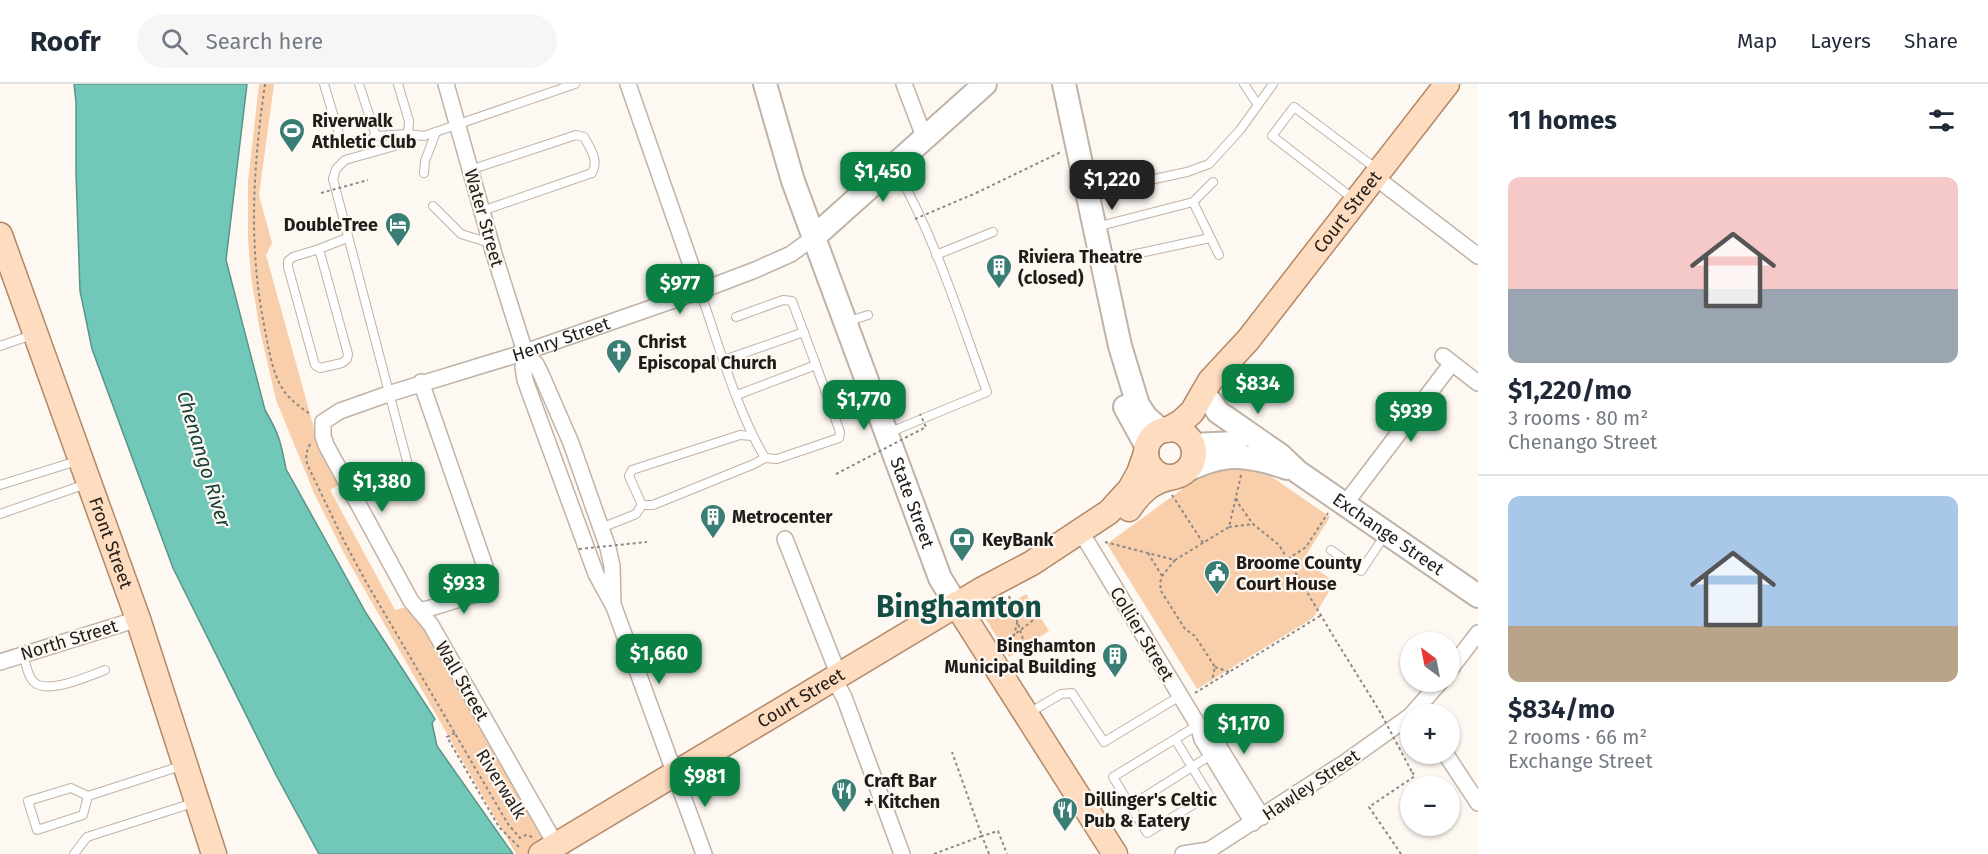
<!DOCTYPE html>
<meta charset="utf-8">
<style>
:root{--surface:#fff;--page:#f6f6f7;--text:#1f2937;--muted:#747a83;--line:#e0e1e3;--accent:#0b8043}
body{margin:0;font-family:"Fira Sans",sans-serif;background:var(--page);color:var(--text);height:100vh;display:flex;flex-direction:column;font-size:22px;white-space:nowrap}
*{box-sizing:border-box;margin:0}
p{font-size:20px;color:var(--muted)}
.icon{flex:none;width:33px;height:33px;fill:none;stroke:currentColor;stroke-width:2;stroke-linecap:round;stroke-linejoin:round}
.map{position:relative;flex:1;overflow:hidden}
.panel{display:flex;flex-direction:column;background:var(--surface);width:510px}
.panel>*{flex:none}
.needle{width:39px;rotate:328deg}
.tools{position:absolute;left:1400px;top:548px;display:grid;gap:12px}
.tools a{display:grid;place-items:center;width:60px;height:60px;border-radius:50%;background:var(--surface);box-shadow:0 2px 4px #0004;font-size:30px}
.price{position:absolute;translate:-50% -51px;padding:0 14px;border-radius:12px;background:var(--accent);color:#fff;font-size:20px;line-height:39px;filter:drop-shadow(0 2px 3px #0008)}
.price::after{content:'';position:absolute;left:50%;top:36px;width:18px;height:14px;margin-left:-9px;background:inherit;clip-path:polygon(0 0,100% 0,50% 100%)}
.price.active{background:#222;color:#fff}
ul{padding:0;list-style:none}
li{display:grid;align-content:center;gap:12px;height:318px;padding:0 30px}
li+li{border-top:2px solid var(--line)}
li span{display:grid;place-items:center;height:186px;border-radius:12px;color:#555}
li>.icon{margin-inline-start:auto}
span .icon{width:108px;height:108px;fill:#fffc;stroke-width:1}
li b{font-size:26px}
h2{display:flex;justify-content:space-between;align-items:center;height:72px;padding:0 30px;font-size:26px}
header{display:flex;align-items:center;gap:36px;box-sizing:border-box;height:84px;padding:0 30px;background:var(--surface);border-bottom:2px solid var(--line)}
header strong{font-size:28px}
nav{display:flex;gap:33px;margin-inline-start:auto;font-size:21px}
.search{width:420px;height:54px;background:var(--page);display:flex;align-items:center;gap:15px;box-sizing:border-box;padding:0 21px;border-radius:33px;color:var(--muted);font-size:22px}
main{display:flex;flex:1;min-height:0}
.map>svg:first-child{display:block}
.green{fill:#f8ceab}
.water{fill:#71c8b9;stroke:#599488;stroke-width:1.5}
.lines{fill:none;stroke-linecap:round;stroke-linejoin:round}
.lane-casing{stroke:#c1b2a6;stroke-width:10}
.street-casing{stroke:#c1b2a6;stroke-width:18}
.secondary-casing{stroke:#c1b2a6;stroke-width:26}
.primary-casing{stroke:#b18968;stroke-width:27}
.path{stroke:#8e8883;stroke-width:2;stroke-dasharray:3 3;stroke-linecap:butt}
.lane{stroke:#fff;stroke-width:8}
.street{stroke:#fff;stroke-width:15}
.secondary{stroke:#fff;stroke-width:22}
.primary{stroke:#fedcbf;stroke-width:24}
.path-bridge{stroke:#8e8883;stroke-width:2;stroke-dasharray:3 3;stroke-linecap:butt}
.labels{text-anchor:middle;dominant-baseline:central;stroke-width:4.5;stroke-linejoin:round;paint-order:stroke}
.poi-label{font-size:18px;font-weight:bold;fill:#211c17;stroke:#fef8f3;text-anchor:start}
.street-label{font-size:18px;fill:#211c17;stroke:#fef8f3}
.water-label{font-size:20px;font-style:italic;fill:#174039;stroke:#fef8f3}
.town-label{font-size:30px;font-weight:bold;fill:#134e46;stroke:#fef8f3}
</style>
<header>
<strong>Roofr</strong>
<div class="search"><svg class="icon" aria-label="search" viewBox="0 0 24 24"><circle cx="10" cy="10" r="6"/><path d="M15 15l6 6"/></svg>Search here</div>
<nav><a>Map</a><a>Layers</a><a>Share</a></nav>
</header>
<main>
<div class="map">
<svg width="1478" height="770" viewBox="0 0 1478 770">
<rect width="100%" height="100%" fill="#fef8f3"/>
<g class="green">
<path d="M259,0h15l-15,111 13,48 -6,12 51,184 23,45 -10,6 65,120 12,-3 10,15 17,-6 118,214 19,24h-55l-169,-295 -33,-66 -38,-93 -17,-74 -8,-50 -3,-37v-57z"/>
<path d="M1256,382l74,51 -27,43 32,22 -22,36 -116,71 -90,-145 78,-57 31,-18z"/>
<path d="M1026,510l23,37 -40,26 -24,-39z"/>
</g>
<path class="water" d="M74,0h173l-21,176 39,150c14,24 16,32 21,59l80,144 69,106 -3,4 5,23 76,108h-194l-43,-79 -103,-207 -81,-219 -12,-58 -4,-119v-70z"/>
<g class="lines">
<defs>
<g id="lane">
<path d="M324,0l18,60 26,-3 8,-5"/>
<path d="M359,0l17,52 32,-2 16,2 151,-52"/>
<path d="M398,0l11,37 -1,13"/>
<path d="M1244,0l14,21"/>
<path d="M395,62l-50,14 -9,9 -3,10 74,282"/>
<path d="M470,86l106,-35 8,2c7,13 15,23 8,36l-110,38"/>
<path d="M424,89l1,-12 11,-29"/>
<path d="M1089,109l98,-21 22,-8 31,-34 33,-46"/>
<path d="M1355,116l-83,-64 22,-29 84,63"/>
<path d="M1193,118l26,53"/>
<path d="M433,122l28,28 29,9"/>
<path d="M1096,143l97,-25 20,-20"/>
<path d="M319,165l29,105 -1,5 -5,4 -22,5 -5,-3 -27,-98v-6l5,-4 26,-8 28,-11"/>
<path d="M936,171l57,-23"/>
<path d="M1103,177l107,-23"/>
<path d="M700,207c19,54 36,118 65,167l12,1 62,-21 1,-6 -24,-67 -79,30"/>
<path d="M736,233l47,-17 9,1 24,64"/>
<path d="M846,238l22,-7"/>
<path d="M0,262l32,-11"/>
<path d="M724,276l80,-28"/>
<path d="M876,315l21,-9"/>
<path d="M888,349l99,-41c-28,-76 -52,-156 -93,-226"/>
<path d="M752,352l-12,-1 -108,35 -3,6 13,29h11l101,-41 11,-6"/>
<path d="M0,401l77,-24"/>
<path d="M0,430l86,-30"/>
<path d="M601,444l35,-14 6,-9"/>
<path d="M1331,466l30,21 24,-36"/>
<path d="M23,570c3,9 4,21 10,27 12,15 56,-5 72,-11"/>
<path d="M1029,629l32,-19 11,-1 32,49 76,-46"/>
<path d="M1175,655l34,56 -62,38 -34,-56 85,-52"/>
<path d="M88,712l-5,19 -46,15 -9,-29 43,-13 17,8 93,-30"/>
<path d="M1130,722l81,-51"/>
<path d="M74,770l13,-17 106,-34"/>
</g>
<g id="street">
<path d="M446,0l48,170 31,98 -2,14 2,14 71,194 18,33 90,247"/>
<path d="M628,0l72,207"/>
<path d="M904,0l21,55"/>
<path d="M1375,93l103,79"/>
<path d="M525,268l11,12 5,10 30,69 37,105 4,18 1,38"/>
<path d="M1443,272l35,27"/>
<path d="M1345,420l107,-141"/>
<path d="M785,455l54,137"/>
<path d="M1087,458l111,183 4,14 51,84"/>
<path d="M419,525l5,1 59,-18 7,-8 -2,-9 -67,-193"/>
<path d="M0,578l138,-43"/>
<path d="M1449,587l29,-38"/>
<path d="M834,595l10,18 58,157"/>
<path d="M1412,630l29,-33"/>
<path d="M1198,641l8,5 7,7 49,80"/>
<path d="M1445,669l33,50"/>
<path id="s1" d="M556,761l-125,-220 -20,-24 -85,-156 -3,-9v-14l17,-11 48,-17 131,-40 181,-63 55,-21 36,-16 23,-17"/>
<path d="M1183,770l26,-4"/>
<path d="M1206,770l3,-4 135,-87 66,-47"/>
</g>
<g id="secondary">
<path id="s2" d="M765,0l28,97 147,397 16,26"/>
<path d="M1064,0l56,262 18,59 8,12 16,14"/>
<path d="M814,153l171,-153"/>
<path id="s3" d="M1211,318l7,10 62,43 18,17 180,124"/>
<path d="M1125,323l22,40"/>
<path d="M1192,361l44,-2"/>
<path d="M1182,389c40,-21 63,-20 105,-5"/>
</g>
<g id="primary">
<path id="s4" d="M0,151l138,384 76,235"/>
<circle cx="1170" cy="369" r="24"/>
<path id="s5" d="M1167,346l14,-8 11,-10 18,-31 38,-41 199,-256"/>
<path d="M1129,425c11,-17 23,-28 44,-32"/>
<path d="M956,520l159,250"/>
<path id="s6" d="M541,770l440,-264 51,-27 77,-51 21,-23 9,-16 7,-20"/>
</g>
</defs>
<use href="#lane" class="lane-casing"/>
<use href="#street" class="street-casing"/>
<use href="#secondary" class="secondary-casing"/>
<use href="#primary" class="primary-casing"/>
<g class="path">
<path d="M265,0c-12,83 -17,163 0,246 4,20 7,43 19,61 7,10 18,17 27,24"/>
<path d="M976,109l85,-41"/>
<path d="M310,360l-4,10 1,10 37,77 21,39 143,244 12,14 6,-3 7,2"/>
<path d="M1241,391l-5,22 2,6 15,21 26,21 59,99"/>
<path d="M1172,411l31,48"/>
<path d="M1229,443l24,-3"/>
<path d="M1105,458l70,18 54,-33 7,-30"/>
<path d="M1148,469l14,23"/>
<path d="M1288,475l18,-12 22,-34"/>
<path d="M1175,476l-13,16 -2,7 1,8 24,38 10,7 20,31 -3,14"/>
<path d="M1009,512l14,43"/>
<path d="M1002,560l34,-26"/>
<path d="M1011,564l9,-37"/>
<path d="M1215,583l14,5"/>
<path d="M1195,609l125,-77"/>
<path d="M455,649l-8,4 52,90 20,20"/>
<path d="M934,770l48,-18 -30,-84"/>
<path d="M989,770l-7,-18 16,-5 9,23"/>
<path d="M1401,770l-32,-47 46,-31 -3,-4"/>
</g>
<use href="#lane" class="lane"/>
<use href="#street" class="street"/>
<use href="#secondary" class="secondary"/>
<use href="#primary" class="primary"/>
<g class="path-bridge">
<path d="M321,109l47,-13"/>
<path d="M915,135l61,-26"/>
<path d="M836,390l90,-47 -6,-13"/>
<path d="M579,465l68,-7"/>
<path d="M1338,560l41,66 33,62"/>
</g>
</g>
<defs>
<symbol id="stadium-pin" viewBox="-11 -11 22 30"><path d="M0 17L-7.5 6A9.5 9.5 0 1 1 7.5 6Z" fill="#397e74" stroke="#fef8f3"/><path d="M0-5a6.5 5 0 1 0 0 10a6.5 5 0 1 0 0-10ZM-3.5-1.8h7v3.6h-7Z" fill="#fff"/></symbol>
<symbol id="hotel-pin" viewBox="-11 -11 22 30"><path d="M0 17L-7.5 6A9.5 9.5 0 1 1 7.5 6Z" fill="#397e74" stroke="#fef8f3"/><path d="M-6-4.5h1.5V1H6V5H4.5V3h-9V5H-6ZM-4 0a1.8 1.8 0 1 1 3.6 0ZM.5 0V-2.5h3Q6-2.5 6 0Z" fill="#fff"/></symbol>
<symbol id="building-pin" viewBox="-11 -11 22 30"><path d="M0 17L-7.5 6A9.5 9.5 0 1 1 7.5 6Z" fill="#397e74" stroke="#fef8f3"/><path d="M-4-6H4V6H1V3H-1V6H-4ZM-2.5-4.3h1.7v1.8h-1.7ZM.8-4.3h1.7v1.8H.8ZM-2.5-1h1.7V.8h-1.7ZM.8-1h1.7V.8H.8Z" fill="#fff"/></symbol>
<symbol id="church-pin" viewBox="-11 -11 22 30"><path d="M0 17L-7.5 6A9.5 9.5 0 1 1 7.5 6Z" fill="#397e74" stroke="#fef8f3"/><path d="M-1.2-6h2.4v3.5h3.3v2.4h-3.3V6h-2.4V-.1h-3.3v-2.4h3.3Z" fill="#fff"/></symbol>
<symbol id="bank-pin" viewBox="-11 -11 22 30"><path d="M0 17L-7.5 6A9.5 9.5 0 1 1 7.5 6Z" fill="#397e74" stroke="#fef8f3"/><path d="M-6-4H6V4H-6ZM0-2.3a2.3 2.3 0 1 0 0 4.6a2.3 2.3 0 1 0 0-4.6Z" fill="#fff"/></symbol>
<symbol id="civic-pin" viewBox="-11 -11 22 30"><path d="M0 17L-7.5 6A9.5 9.5 0 1 1 7.5 6Z" fill="#397e74" stroke="#fef8f3"/><path d="M-.6-6.5H3V-4.5H.6V-3L4-1V1h2V6H-6V1h2V-1L-.6-3ZM-1.2 2.5V6h2.4V2.5Z" fill="#fff"/></symbol>
<symbol id="restaurant-pin" viewBox="-11 -11 22 30"><path d="M0 17L-7.5 6A9.5 9.5 0 1 1 7.5 6Z" fill="#397e74" stroke="#fef8f3"/><path d="M-5-6h1v4h1v-4h1v4h1v-4h1v5L-1.5 .5V6h-2V.5L-5-1ZM5-6V6H3V1.5H1.5Q1.5-4 5-6Z" fill="#fff"/></symbol>
</defs>
<g fill-rule="evenodd">
<use href="#stadium-pin" x="277" y="32" width="30" height="40"/>
<use href="#hotel-pin" x="383" y="126" width="30" height="40"/>
<use href="#building-pin" x="984" y="168" width="30" height="40"/>
<use href="#church-pin" x="604" y="253" width="30" height="40"/>
<use href="#building-pin" x="698" y="418" width="30" height="40"/>
<use href="#bank-pin" x="947" y="441" width="30" height="40"/>
<use href="#civic-pin" x="1202" y="474" width="30" height="40"/>
<use href="#building-pin" x="1100" y="557" width="30" height="40"/>
<use href="#restaurant-pin" x="829" y="692" width="30" height="40"/>
<use href="#restaurant-pin" x="1050" y="711" width="30" height="40"/>
</g>
<g class="labels">
<g class="poi-label">
<text x="312" y="37">Riverwalk<tspan x="312" dy="21">Athletic Club</tspan></text>
<text x="378" y="141" text-anchor="end">DoubleTree</text>
<text x="1018" y="173">Riviera Theatre<tspan x="1018" dy="21">(closed)</tspan></text>
<text x="638" y="258">Christ<tspan x="638" dy="21">Episcopal Church</tspan></text>
<text x="732" y="433">Metrocenter</text>
<text x="982" y="456">KeyBank</text>
<text x="1236" y="479">Broome County<tspan x="1236" dy="21">Court House</tspan></text>
<text x="1096" y="562" text-anchor="end">Binghamton<tspan x="1096" dy="21">Municipal Building</tspan></text>
<text x="864" y="697">Craft Bar<tspan x="864" dy="21">+ Kitchen</tspan></text>
<text x="1084" y="716">Dillinger's Celtic<tspan x="1084" dy="21">Pub &amp; Eatery</tspan></text>
</g>
<g class="street-label">
<text stroke="none"><textPath href="#s5" startOffset="285">Court Street</textPath></text>
<text transform="translate(484 134) rotate(74)">Water Street</text>
<text stroke="none"><textPath href="#s1" startOffset="738">Henry Street</textPath></text>
<text stroke="none"><textPath href="#s2" startOffset="444">State Street</textPath></text>
<text stroke="none"><textPath href="#s3" startOffset="222">Exchange Street</textPath></text>
<text stroke="none"><textPath href="#s4" startOffset="327">Front Street</textPath></text>
<text transform="translate(1142 550) rotate(59)">Collier Street</text>
<text transform="translate(69 556) rotate(-17)">North Street</text>
<text transform="translate(462 597) rotate(60)">Wall Street</text>
<text stroke="none"><textPath href="#s6" startOffset="303">Court Street</textPath></text>
<text transform="translate(501 700) rotate(58)">Riverwalk</text>
<text transform="translate(1311 701) rotate(-34)">Hawley Street</text>
</g>
<g class="water-label">
<text transform="translate(204 375) rotate(73)">Chenango River</text>
</g>
<g class="town-label">
<text x="959" y="523">Binghamton</text>
</g>
</g>
</svg>
<div class="tools">
<a><svg class="needle" viewBox="-14 -14 28 28"><path d="M0-13l5 13h-10z" fill="#e53935"/><path d="M0 13l5-13h-10z" fill="#747a83"/></svg></a>
<a>+</a>
<a>−</a>
</div>
<b class="price" style="left:883px;top:119px">$1,450</b>
<b class="price active" style="left:1112px;top:127px">$1,220</b>
<b class="price" style="left:680px;top:231px">$977</b>
<b class="price" style="left:1258px;top:331px">$834</b>
<b class="price" style="left:864px;top:347px">$1,770</b>
<b class="price" style="left:1411px;top:359px">$939</b>
<b class="price" style="left:382px;top:429px">$1,380</b>
<b class="price" style="left:464px;top:531px">$933</b>
<b class="price" style="left:659px;top:601px">$1,660</b>
<b class="price" style="left:1244px;top:671px">$1,170</b>
<b class="price" style="left:705px;top:724px">$981</b>
</div>
<section class="panel">
<h2>11 homes<svg class="icon" aria-label="filters" viewBox="0 0 24 24"><path d="M4 7h16M4 17h16"/><circle cx="9" cy="7" r="2"/><circle cx="15" cy="17" r="2"/></svg></h2>
<ul>
<li><span style="background:linear-gradient(#f6c9c9 60%,#9aa5b1 0)"><svg class="icon" aria-label="home" viewBox="0 0 24 24"><path d="M3 11l9-7 9 7M6 9v11h12V9"/></svg></span><div><b>$1,220/mo</b><p>3 rooms · 80 m²</p><p>Chenango Street</p></div></li>
<li><span style="background:linear-gradient(#a9c7e8 70%,#b9a48a 0)"><svg class="icon" aria-label="home" viewBox="0 0 24 24"><path d="M3 11l9-7 9 7M6 9v11h12V9"/></svg></span><div><b>$834/mo</b><p>2 rooms · 66 m²</p><p>Exchange Street</p></div></li>
</ul>
</section>
</main>
